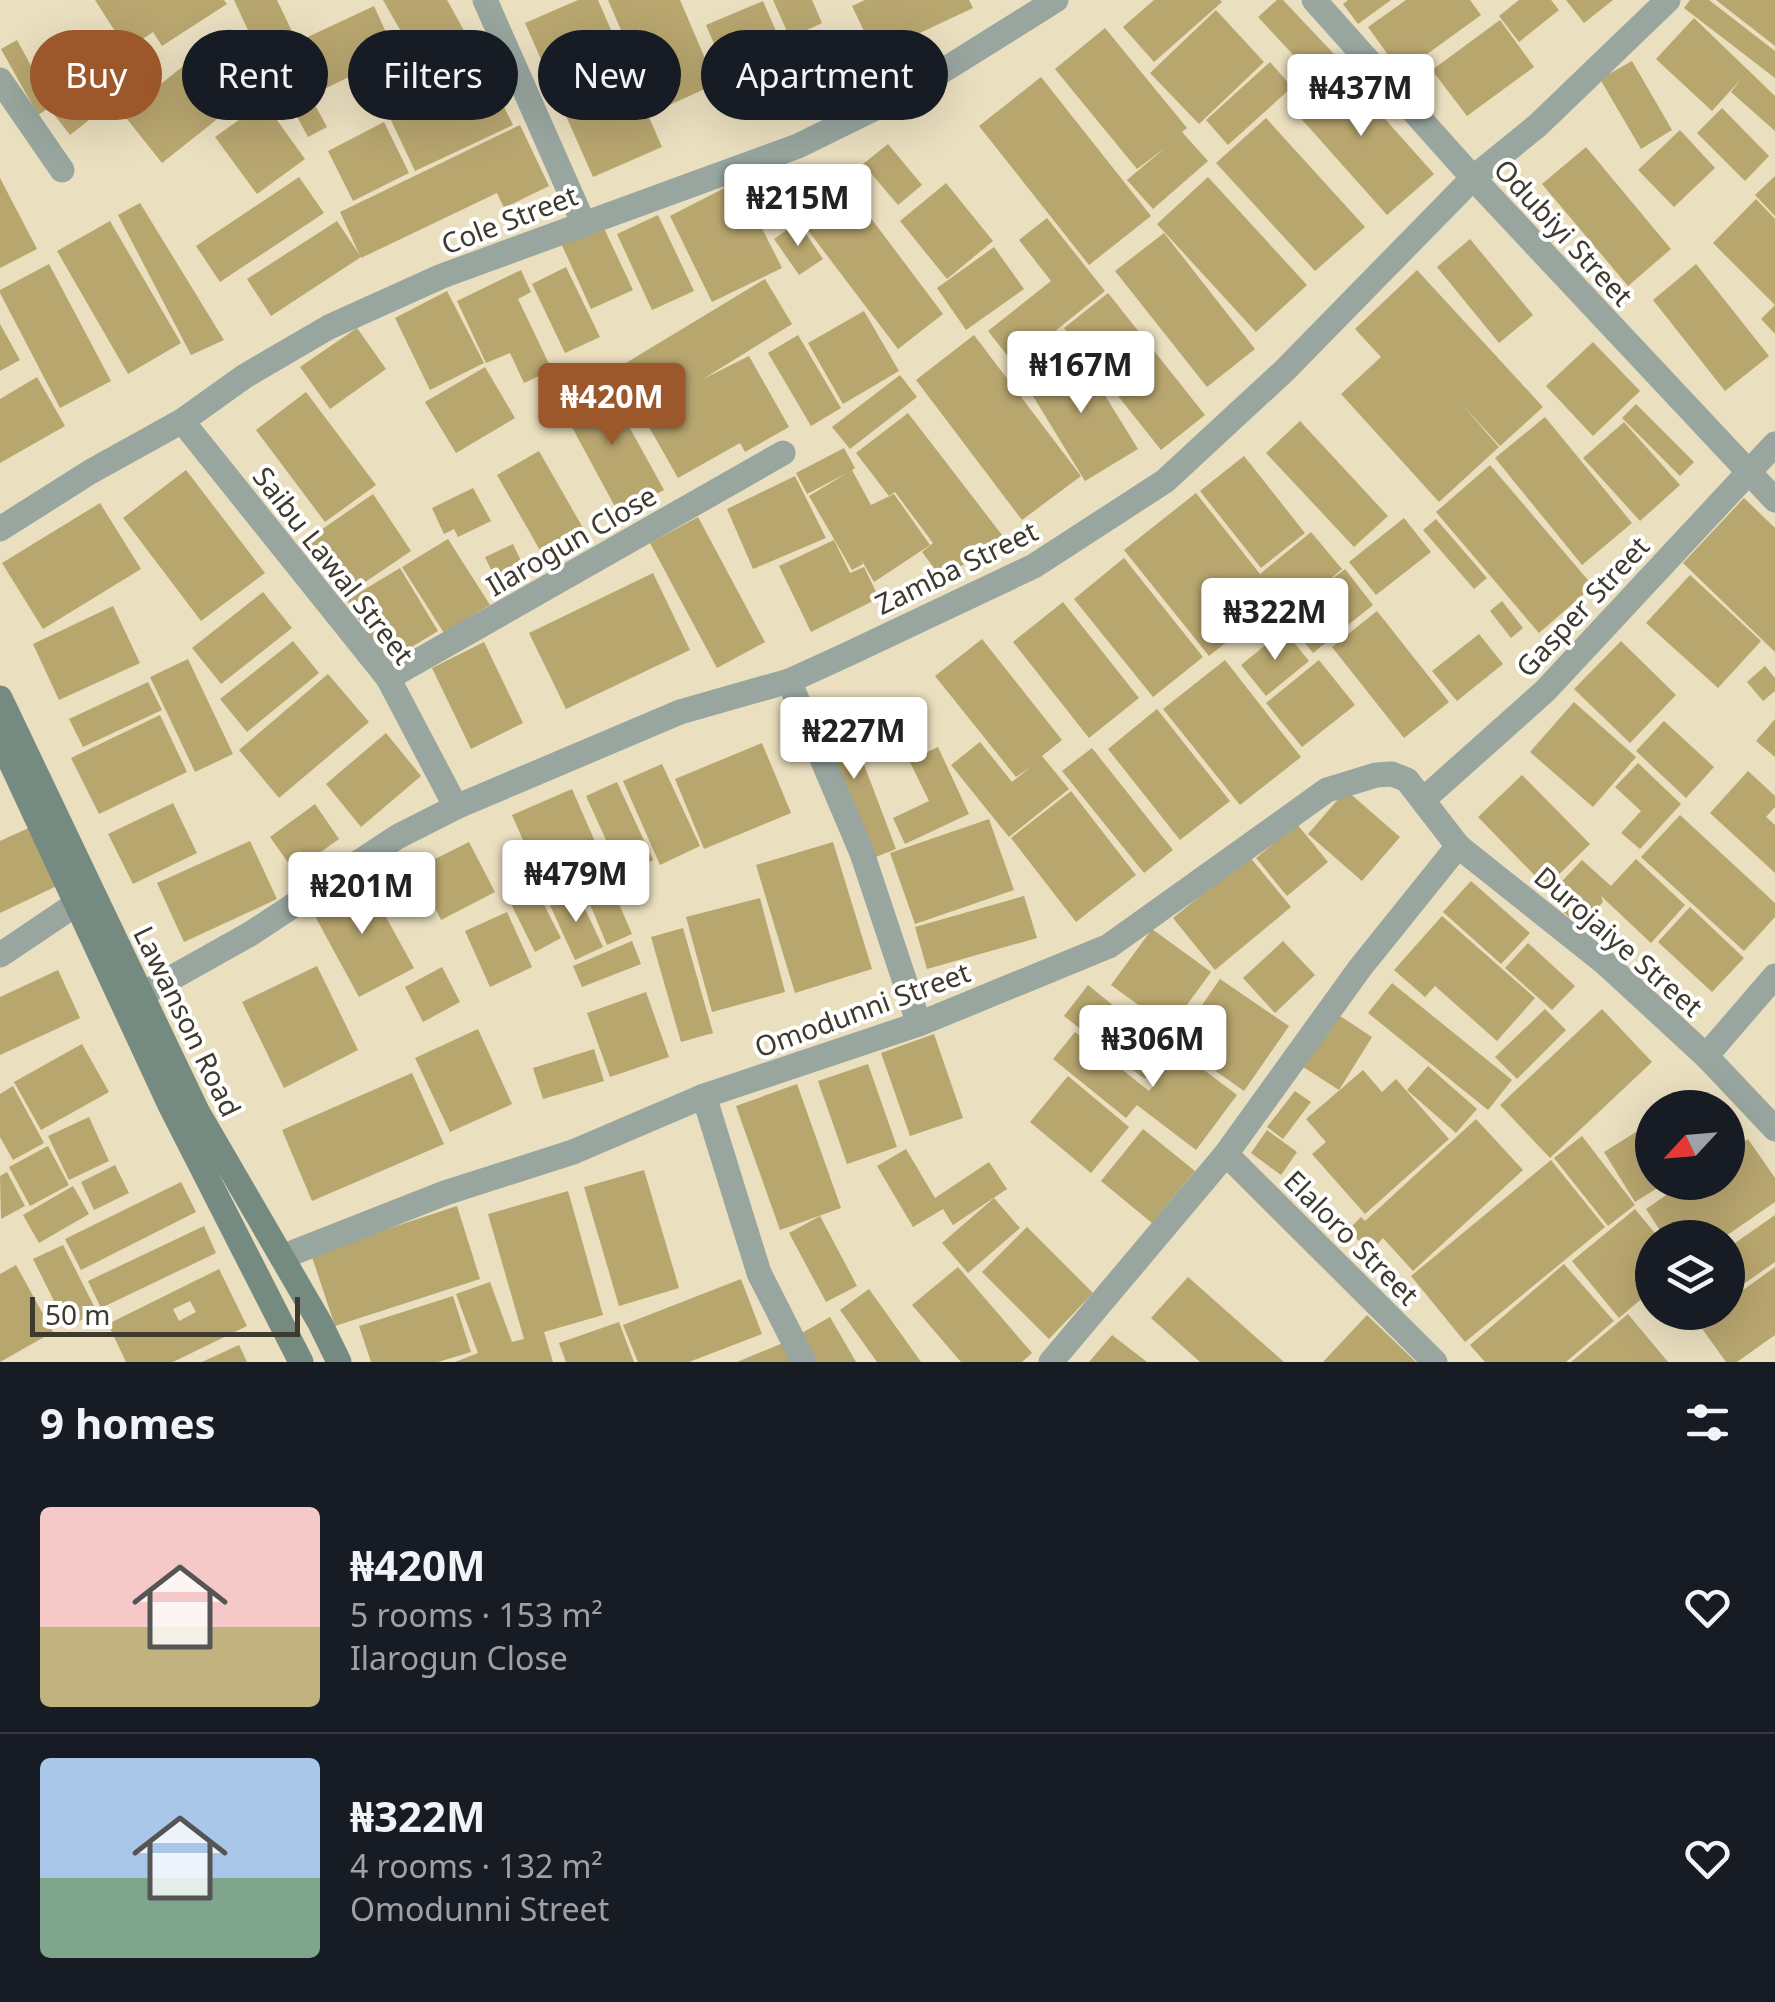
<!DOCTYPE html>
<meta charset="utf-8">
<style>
:root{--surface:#171b24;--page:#20242c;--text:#f1f3f6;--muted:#9ea1a6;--line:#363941;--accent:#9c582a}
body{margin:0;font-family:"Noto Sans",sans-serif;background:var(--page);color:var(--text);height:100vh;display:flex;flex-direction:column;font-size:38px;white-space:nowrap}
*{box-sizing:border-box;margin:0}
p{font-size:32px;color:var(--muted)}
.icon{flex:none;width:55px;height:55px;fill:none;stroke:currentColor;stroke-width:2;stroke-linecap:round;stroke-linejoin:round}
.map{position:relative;height:1362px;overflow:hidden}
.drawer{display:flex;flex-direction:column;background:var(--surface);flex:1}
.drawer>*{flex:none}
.guide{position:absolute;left:30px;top:30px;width:1000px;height:90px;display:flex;gap:20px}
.needle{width:65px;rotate:244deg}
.tools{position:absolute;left:1635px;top:1090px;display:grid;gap:20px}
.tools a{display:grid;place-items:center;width:110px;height:110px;border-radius:50%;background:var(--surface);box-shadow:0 10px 40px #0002;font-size:50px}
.scale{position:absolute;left:30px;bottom:25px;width:270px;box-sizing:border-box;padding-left:10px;border:5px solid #3e3a2d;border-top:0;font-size:28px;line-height:35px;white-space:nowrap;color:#3e3a2d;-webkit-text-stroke:8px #fff;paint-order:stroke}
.price{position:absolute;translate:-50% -85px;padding:0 22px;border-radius:10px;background:#fff;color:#222;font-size:32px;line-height:65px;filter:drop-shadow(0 2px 5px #0008)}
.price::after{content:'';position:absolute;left:50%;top:60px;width:30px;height:22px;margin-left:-15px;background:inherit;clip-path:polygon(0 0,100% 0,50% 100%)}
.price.active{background:var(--accent);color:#fff}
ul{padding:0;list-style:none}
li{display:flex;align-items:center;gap:30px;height:250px;padding:0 40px}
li+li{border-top:2px solid var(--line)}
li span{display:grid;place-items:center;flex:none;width:280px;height:200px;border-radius:10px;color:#555}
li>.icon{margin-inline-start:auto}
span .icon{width:120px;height:120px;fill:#fffc;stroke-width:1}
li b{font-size:42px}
h2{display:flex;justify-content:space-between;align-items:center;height:120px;padding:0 40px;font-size:42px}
.tag{padding:0 35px;border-radius:45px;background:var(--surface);box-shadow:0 10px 40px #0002;font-size:35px;line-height:90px}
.tag.active{background:var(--accent);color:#fff}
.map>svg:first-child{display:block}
.building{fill:#b8a66f;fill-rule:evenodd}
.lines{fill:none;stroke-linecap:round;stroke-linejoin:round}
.minor{stroke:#98a69f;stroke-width:25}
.secondary{stroke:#758a80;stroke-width:25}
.labels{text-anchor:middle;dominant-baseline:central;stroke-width:8;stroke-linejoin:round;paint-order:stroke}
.street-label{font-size:28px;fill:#3e3a2d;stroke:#fff}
</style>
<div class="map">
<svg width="1775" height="1362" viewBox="0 0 1775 1362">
<rect width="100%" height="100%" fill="#eadfbf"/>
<g class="building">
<path d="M95,0h129l3,4 -65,42 -9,-14 -26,18z"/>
<path d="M234,0h43l20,42 77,-36 22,48 -86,42 17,31 -19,10 -42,-78 19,-10 15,26 -13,-29 -26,12z"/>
<path d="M383,0h64l20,36 -48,27z"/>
<path d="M578,0h20l64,147 -69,30 -68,-154z"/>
<path d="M608,0h72l36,84 -60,27z"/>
<path d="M773,0h39l10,23 -32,15z"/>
<path d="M865,0h104l4,8 -98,46 -23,-48z"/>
<path d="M1154,0h66l2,2 -68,60 -31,-35z"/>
<path d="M1277,0h6l51,54 -22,21 -54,-58z"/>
<path d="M1348,0h43l-33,24 -15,-20z"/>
<path d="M1406,0h64l11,15 -80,58 -33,-46z"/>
<path d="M1519,0h32l8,10 -40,32 -20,-26z"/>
<path d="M1566,0h47l-29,23z"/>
<path d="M1690,0h19l66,51v27l-91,-70z"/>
<path d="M1716,0h59v46z"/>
<path d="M763,1l35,81 -57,25 -35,-82z"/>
<path d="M1216,10l48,52 -65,62 -49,-51z"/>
<path d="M1694,18l81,78v35l-44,-39 10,-13 -29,32 -56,-52z"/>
<path d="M1500,20l34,47 -67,49 -35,-46z"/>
<path d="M1105,28l82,100 -5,4 26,29 -55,48 -26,-29 38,-32 -28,21 -82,-100z"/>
<path d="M230,29l39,49 -107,85 -39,-49z"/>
<path d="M17,40l36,66 65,-53 22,27 -70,55 -21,-27 -11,7 -37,-66z"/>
<path d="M1632,61l40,69 -31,19 -41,-70z"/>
<path d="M1270,62l22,25 -64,58 -22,-25z"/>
<path d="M1335,63l99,111 -47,41 -98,-110z"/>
<path d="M486,70l27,55 -98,46 -26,-55z"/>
<path d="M1041,77l110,139 -62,49 -110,-139z"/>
<path d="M264,102l41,57 -48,35 -42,-57z"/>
<path d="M1722,108l47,48 -24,25 -48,-48z"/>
<path d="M1266,118l99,109 -50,44 -99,-108z"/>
<path d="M384,122l25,51 -56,28 -25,-50z"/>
<path d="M520,125l29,61 -45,22 -7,-15 -136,65 -21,-46z"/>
<path d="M1680,130l35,38 -41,39 -36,-37z"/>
<path d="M888,144l34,41 -24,20 -35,-41z"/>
<path d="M1586,147l85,102 -43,37 -86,-102z"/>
<path d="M834,169l109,145 -45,35 -110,-145z"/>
<path d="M1775,176v40l-20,-21z"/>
<path d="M299,177l25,36 -104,69 -24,-36z"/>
<path d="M1208,177l99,108 -51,47 -99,-108z"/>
<path d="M0,178l37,71 -37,19z"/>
<path d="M738,181l44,87 -70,34 -42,-86z"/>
<path d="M946,183l47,58 -46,38 -47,-58z"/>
<path d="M1756,199l19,20v115l-14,-15 14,-14 -62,-62z"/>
<path d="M140,203l84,137 -33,15 -73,-140z"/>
<path d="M658,215l36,76 -42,19 -35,-76z"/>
<path d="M1047,218l58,73 -91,73 -26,-33 63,-50 -32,-41z"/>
<path d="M110,221l71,122 -53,31 -71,-123z"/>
<path d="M337,221l24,36 -90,59 -24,-37z"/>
<path d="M601,222l32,68 -42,19 -31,-68z"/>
<path d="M798,222l25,37 -24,16 -25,-36z"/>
<path d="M1164,233l91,116 -48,38 -92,-116z"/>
<path d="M1470,239l63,76 -34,28 -62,-76z"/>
<path d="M994,247l30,42 -58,41 -29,-42z"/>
<path d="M49,264l62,117 -51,27 -60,-115v-3z"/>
<path d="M1696,264l73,92 -44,35 -72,-91z"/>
<path d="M566,267l34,70 -35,16 -33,-69z"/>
<path d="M521,270l10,22 -13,7 34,71 -28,13 -14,-30 -24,10 -29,-62z"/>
<path d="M1417,270l126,137 -43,39 -41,-45 40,46 -60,55 -98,-108 40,-37 -26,-28z"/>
<path d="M765,279l27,45 -89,55 46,-23 40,71 -44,25 -5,-9 -62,35 -62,-109z"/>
<path d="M447,291l37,72 -54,27 -35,-72z"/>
<path d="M1108,293l97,122 -44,35 -97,-122z"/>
<path d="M864,311l35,60 -56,33 -35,-61z"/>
<path d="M0,324l20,36 -20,11z"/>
<path d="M357,328l29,41 -56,40 -30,-42z"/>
<path d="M798,335l43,73 -30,18 -43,-73z"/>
<path d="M974,335l107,141 -59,44 -106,-140z"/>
<path d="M1593,342l47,49 -47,45 -47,-50z"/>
<path d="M1077,350l61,99 -53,32 -60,-98z"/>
<path d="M485,367l30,51 -59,35 -31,-51z"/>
<path d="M900,375l17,22 -67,52 -18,-22z"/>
<path d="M37,377l28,49 -65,37v-64z"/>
<path d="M604,381l60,109 -45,24 -59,-109z"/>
<path d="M306,392l70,93 -51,37 -69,-92z"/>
<path d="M1636,404l58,58 -14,14 -58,-58z"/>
<path d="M908,413l94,122 -59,45 -21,-28 11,-9 -38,-51 -6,4 -33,-43z"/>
<path d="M1545,417l87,106 -50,42 -87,-107z"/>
<path d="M1300,421l88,95 -34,31 -88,-94z"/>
<path d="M1624,422l56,63 -40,36 -57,-63z"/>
<path d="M844,448l11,20 -3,2 19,35 23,-11 36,51 -56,37 -13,-23 2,5 -11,6 -43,-74 38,-23 -40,21 -11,-21z"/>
<path d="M539,451l52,91 -42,24 -52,-91z"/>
<path d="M1244,456l61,77 -44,35 -61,-77z"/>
<path d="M1490,465l103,121 -54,47 -103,-121z"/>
<path d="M186,470l79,103 -64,48 -78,-103z"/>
<path d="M795,476l31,62 -73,31 -26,-60z"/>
<path d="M473,488l18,33 -33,16 -4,-8 -10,5 -12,-26z"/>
<path d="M1196,493l64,81 51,-42 31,37 -35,30 38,-30 28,36 -60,48 -29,-36 8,-6 -11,-12 -72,57 -85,-106z"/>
<path d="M373,494l38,57 -68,46 -38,-56z"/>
<path d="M1744,498l31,30v124l-92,-89z"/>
<path d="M100,503l41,66 -98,60 -41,-66z"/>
<path d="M698,517l67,125 -48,26 -67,-125z"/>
<path d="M1404,518l27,34 -55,43 -27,-33z"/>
<path d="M1436,519l51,59 -13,11 -51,-59z"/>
<path d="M448,539l42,66 -46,28 -42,-66z"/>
<path d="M834,540l16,33 14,-6 15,31 -68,34 -32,-66z"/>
<path d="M513,544l15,32 -28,13 -15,-32z"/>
<path d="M1124,558l79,99 -50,40 -79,-98z"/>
<path d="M400,568l38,63 -53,32 -38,-63z"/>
<path d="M653,573l37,77 -124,59 -37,-76z"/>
<path d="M1690,575l71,66 -43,47 -72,-65z"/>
<path d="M263,592l29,36 -71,56 -29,-36z"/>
<path d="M1502,601l21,27 -12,10 -21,-27z"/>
<path d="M1063,602l76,96 -50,40 -76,-96z"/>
<path d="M113,606l27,57 -81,37 -26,-56z"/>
<path d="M1377,611l72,91 -45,36 -72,-91z"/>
<path d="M1284,630l25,31 -43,35 -25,-31z"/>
<path d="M1479,634l24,30 -46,37 -25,-30z"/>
<path d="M982,639l80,101 -20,16 27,33 -60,48 -58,-72 29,-23 32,40 20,-16 -16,11 -81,-101z"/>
<path d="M293,641l26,32 -72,59 -27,-33z"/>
<path d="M1621,641l55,54 -46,48 -56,-54z"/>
<path d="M484,642l39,81 -52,26 -39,-81z"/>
<path d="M188,659l45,95 -38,18 -45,-95z"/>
<path d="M1225,660l76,97 -61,48 -77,-96z"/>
<path d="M1319,660l36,45 -53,42 -36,-44z"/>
<path d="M1765,666l10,12v13l-12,10 -16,-19z"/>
<path d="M328,674l41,48 -90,76 -40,-48z"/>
<path d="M148,682l14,28 -79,37 -14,-28z"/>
<path d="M1574,702l62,55 -43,50 -63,-55z"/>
<path d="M841,704l55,145 -28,11 -55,-145z"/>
<path d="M1157,709l73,92 -50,39 -72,-91z"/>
<path d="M160,715l27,57 -88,42 -28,-56z"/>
<path d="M1775,719v38l-19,-16z"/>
<path d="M1664,721l50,46 -28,31 -50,-47z"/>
<path d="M386,733l35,43 -60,51 -35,-43z"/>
<path d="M762,743l29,70 -87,36 -29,-70z"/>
<path d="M938,747l31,67 -64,30 -12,-26 36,-17 -20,-41z"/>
<path d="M1092,748l81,102 -29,23 -82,-102z"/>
<path d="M1638,763l43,41 -41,45 -19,-16 20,-22 -26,-24z"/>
<path d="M662,764l38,82 -40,19 -37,-84z"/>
<path d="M1748,771l27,25v11l-9,10 9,8v48l-65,-60z"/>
<path d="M1522,775l68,69 -44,43 -68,-70z"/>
<path d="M617,782l36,78 -31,15 -36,-79z"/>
<path d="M572,789l35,80 -60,26 -35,-80z"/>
<path d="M1346,790l54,47 -38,44 -54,-47z"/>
<path d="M1071,791l65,84 -60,47 -65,-84z"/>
<path d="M173,803l24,50 -64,31 -25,-50z"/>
<path d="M315,804l24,35 -45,32 -24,-34z"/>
<path d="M1680,815l95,88v14l-31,34 -103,-94z"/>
<path d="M989,819l25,71 -99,34 -25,-71z"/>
<path d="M1297,824l31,38 -41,34 -31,-38z"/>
<path d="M33,826l28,58 -61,29v-72z"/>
<path d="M250,841l27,58 -93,43 -27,-59z"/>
<path d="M469,842l26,50 -54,28 -26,-51z"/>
<path d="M833,842l39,127 -77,24 -39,-128z"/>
<path d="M1249,856l42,51 -76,63 -42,-52z"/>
<path d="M1636,859l49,46 -34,38 -50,-47 2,6 -23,25 -33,-30 35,-37 29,26z"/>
<path d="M606,874l26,60 -25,11 -25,-60z"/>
<path d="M364,877l50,91 -55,29 -49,-90z"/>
<path d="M1471,881l59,52 -29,31 -58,-52z"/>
<path d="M576,890l27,57 -28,13 -26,-57z"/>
<path d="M537,891l24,47 -26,14 -24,-48z"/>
<path d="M1024,896l13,42 -110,31 -12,-42z"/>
<path d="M760,898l25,94 -73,20 -26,-95z"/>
<path d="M1690,907l54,51 -32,34 -54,-50z"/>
<path d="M507,912l25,55 -42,20 -25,-56z"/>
<path d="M1442,916l93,82 -38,43 -62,-55 -10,11 -31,-27z"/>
<path d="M683,928l30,105 -32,9 -30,-105z"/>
<path d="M1152,929l59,43 -41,56 -59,-43z"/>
<path d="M632,941l9,23 -59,23 -9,-21z"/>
<path d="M1283,941l32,34 -40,38 -32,-35z"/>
<path d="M1528,943l47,43 -23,24 -47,-42z"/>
<path d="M317,966l41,84 -74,38 -42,-86z"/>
<path d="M442,967l18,35 -37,20 -18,-35z"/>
<path d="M58,970l22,48 -80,37v-58z"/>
<path d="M1220,979l69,47 -45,65 -68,-48z"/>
<path d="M1392,983l120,97 -24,30 -120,-97z"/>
<path d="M1088,985l37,30 -24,30 -37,-29z"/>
<path d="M646,992l23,65 -59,20 -23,-64z"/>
<path d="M1545,1009l21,21 -49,49 -22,-22z"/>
<path d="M1602,1009l50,53 -102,96 -50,-53z"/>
<path d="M1334,1012l38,25 -33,53 -39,-25z"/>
<path d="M1129,1014l41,30 -25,35 -41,-30z"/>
<path d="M478,1029l34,75 -62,28 -35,-74z"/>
<path d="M1075,1032l74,59 30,-40 58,44 -41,55 -59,-45 -11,13 -73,-59z"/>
<path d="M934,1034l29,84 -53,18 -29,-83z"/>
<path d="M82,1044l27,48 -68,38 -27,-48z"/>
<path d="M594,1049l10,32 -61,18 -10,-31z"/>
<path d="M868,1064l29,83 -50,17 -29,-83z"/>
<path d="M1428,1066l49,43 -21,24 -49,-43z"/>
<path d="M1363,1070l19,22 14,-13 53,60 -84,75 -53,-60 14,-12 -20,-23z"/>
<path d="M412,1073l32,71 -132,57 -30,-71z"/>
<path d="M1068,1076l61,51 -38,46 -61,-51z"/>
<path d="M797,1084l44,124 -61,22 -44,-124z"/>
<path d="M13,1086l31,57 -31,17 -13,-23v-43z"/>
<path d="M1295,1091l16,11 -28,37 -16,-12z"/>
<path d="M89,1117l20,44 -40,19 -21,-44z"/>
<path d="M1476,1119l47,51 -110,101 -30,-33 -13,14 -22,-22 13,-13 4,4z"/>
<path d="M1652,1122v60h15l-32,20 -31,-50z"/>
<path d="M1143,1129l52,42 -43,52 -51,-42z"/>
<path d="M1267,1130l30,22 -16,23 -30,-22z"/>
<path d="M1582,1136l53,69 -27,21 -54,-68z"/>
<path d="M1748,1139l27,39v24l-52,36h-58l-19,-29 39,-27h43v-29z"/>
<path d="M48,1146l21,39 -39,21 -21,-39z"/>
<path d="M906,1149l29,49 54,-36 18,27 -54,36 -10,-16 -30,18 -36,-61z"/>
<path d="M1551,1160l54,67 -140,115 -54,-66z"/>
<path d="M115,1165l14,28 -35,17 -13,-28z"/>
<path d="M644,1170l35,118 -60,18 -35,-119z"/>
<path d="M7,1172l18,34 -24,13 -1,-43z"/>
<path d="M181,1182l15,30 -115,58 -16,-31z"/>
<path d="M73,1186l16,28 -50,29 -16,-28z"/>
<path d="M568,1191l35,124 -59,17 9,30h-98l23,-9 -22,-59 34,-12 22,60 12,-3 -36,-125z"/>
<path d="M994,1198l26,30 -52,45 -26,-30z"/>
<path d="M457,1206l23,73 -145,47 -24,-72z"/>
<path d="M1635,1209l24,29h-7v52l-33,28 -47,-57z"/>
<path d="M1775,1215v47l-47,33v-47z"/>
<path d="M820,1216l37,70 -31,16 -37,-69z"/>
<path d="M204,1226l12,27 -115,55 -13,-27z"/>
<path d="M1027,1227l66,66 -44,46 -67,-67z"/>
<path d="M63,1245l34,67 -30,15 -34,-68z"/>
<path d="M1564,1264l50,57 -48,41h-81l-15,-17z"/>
<path d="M16,1265l37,67 -53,30v-88z"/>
<path d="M958,1267l74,86 -10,9h-61l-49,-57z"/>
<path d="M1775,1267v68l-38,27h-11l-28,-39 14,-11h16v-11z"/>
<path d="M219,1269l28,57 -74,36h-47l-18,-38zM190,1301l6,11 -17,9 -6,-12z"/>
<path d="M1188,1277l96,85h-84l-49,-44z"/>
<path d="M741,1279l21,55 -73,28h-51l-15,-37z"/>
<path d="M869,1289l52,73h-44l-37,-52z"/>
<path d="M453,1296l18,56 -33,10h-67l-12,-36z"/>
<path d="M1628,1314l40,48h-97z"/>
<path d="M1367,1315l49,47h-93z"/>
<path d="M830,1317l26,45h-40l-16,-28z"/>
<path d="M619,1322l15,40h-68l-7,-19z"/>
<path d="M1112,1335l35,27h-58z"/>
<path d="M783,1343l8,19h-54z"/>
<path d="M239,1345l8,17h-45z"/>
</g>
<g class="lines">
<g class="minor">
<path d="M485,0l98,222"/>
<path d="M1314,0l159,178 302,322"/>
<path d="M0,80l62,90"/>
<path d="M182,421l206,257 68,129"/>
<path d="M0,529l90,-57 92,-51 63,-45 84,-49 113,-51 356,-130 114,-56 144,-90"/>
<path d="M388,678l395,-225"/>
<path d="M789,681l73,172 57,171"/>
<path d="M1424,799l121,-108 230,-247"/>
<path d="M0,955l76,-51"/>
<path d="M143,994l107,-60 147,-97 59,-30 224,-95 109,-31 57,-26 188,-89 131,-85 119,-110 189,-193 65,-53 130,-125"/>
<path d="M1706,1056l69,-80"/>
<path d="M704,1096l55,177 45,89"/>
<path d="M1226,1154l209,208"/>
<path d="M282,1257l163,-64 128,-41 131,-56 215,-72 190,-78 218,-156 49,-15 16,-1 15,6 51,66 147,117 101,93 69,73"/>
<path d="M1051,1362l175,-208 134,-186 98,-122"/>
</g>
<g class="secondary">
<path d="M0,698l197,413 123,212 19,39"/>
<path d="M0,739l170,366 131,257"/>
</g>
</g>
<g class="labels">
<g class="street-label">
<text transform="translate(509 219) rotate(-21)">Cole Street</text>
<text transform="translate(1564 232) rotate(47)">Odubiyi Street</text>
<text transform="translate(571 540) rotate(-30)">Ilarogun Close</text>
<text transform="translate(334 565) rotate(52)">Saibu Lawal Street</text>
<text transform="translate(956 567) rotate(-26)">Zamba Street</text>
<text transform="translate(1582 606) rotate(-47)">Gasper Street</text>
<text transform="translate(1619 941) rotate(41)">Durojaiye Street</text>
<text transform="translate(862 1009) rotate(-20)">Omodunni Street</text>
<text transform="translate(188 1021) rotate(64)">Lawanson Road</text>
<text transform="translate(1352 1237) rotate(45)">Elaloro Street</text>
</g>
</g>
</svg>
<div class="tools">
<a><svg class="needle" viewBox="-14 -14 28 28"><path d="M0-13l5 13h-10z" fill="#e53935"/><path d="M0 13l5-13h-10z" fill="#9ea1a6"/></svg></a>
<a><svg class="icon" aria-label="layers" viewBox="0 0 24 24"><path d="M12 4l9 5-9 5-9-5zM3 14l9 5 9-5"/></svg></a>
</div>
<div class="scale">50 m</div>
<b class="price" style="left:1361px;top:139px">₦437M</b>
<b class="price" style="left:798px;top:249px">₦215M</b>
<b class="price" style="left:1081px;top:416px">₦167M</b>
<b class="price active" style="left:612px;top:448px">₦420M</b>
<b class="price" style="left:1275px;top:663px">₦322M</b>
<b class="price" style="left:854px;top:782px">₦227M</b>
<b class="price" style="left:576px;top:925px">₦479M</b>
<b class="price" style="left:362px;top:937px">₦201M</b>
<b class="price" style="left:1153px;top:1090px">₦306M</b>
<div class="guide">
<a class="tag active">Buy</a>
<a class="tag">Rent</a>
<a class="tag">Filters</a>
<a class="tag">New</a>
<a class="tag">Apartment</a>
</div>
</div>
<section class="drawer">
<h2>9 homes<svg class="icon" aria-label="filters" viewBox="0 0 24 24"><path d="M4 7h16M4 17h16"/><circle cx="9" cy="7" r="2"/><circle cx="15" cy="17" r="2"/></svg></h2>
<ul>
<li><span style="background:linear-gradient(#f6c9c9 60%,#c2b280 0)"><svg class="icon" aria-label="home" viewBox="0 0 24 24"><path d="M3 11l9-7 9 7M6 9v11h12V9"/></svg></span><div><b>₦420M</b><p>5 rooms · 153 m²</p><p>Ilarogun Close</p></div><svg class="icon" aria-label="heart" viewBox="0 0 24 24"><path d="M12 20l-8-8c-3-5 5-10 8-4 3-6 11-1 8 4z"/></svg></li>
<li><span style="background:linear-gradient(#a9c7e8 60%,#7fa58c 0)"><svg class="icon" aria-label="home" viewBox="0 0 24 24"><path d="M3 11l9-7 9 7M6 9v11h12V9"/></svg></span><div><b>₦322M</b><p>4 rooms · 132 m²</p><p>Omodunni Street</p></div><svg class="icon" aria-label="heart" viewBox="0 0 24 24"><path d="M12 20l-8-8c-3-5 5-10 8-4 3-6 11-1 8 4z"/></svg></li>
</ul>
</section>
